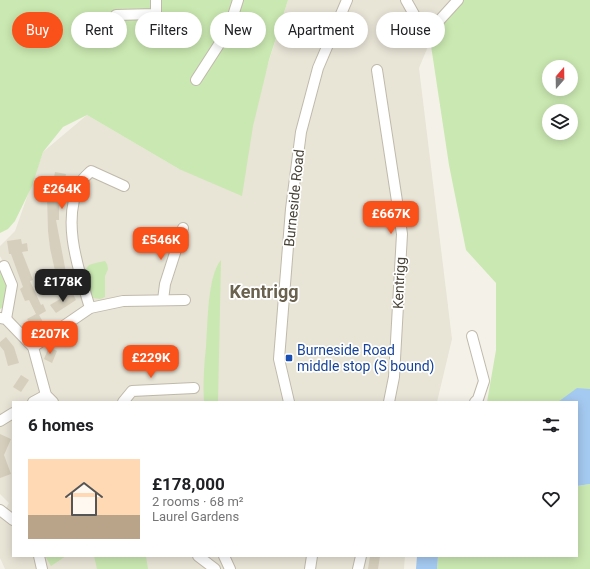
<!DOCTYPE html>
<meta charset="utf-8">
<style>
:root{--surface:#fff;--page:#f2f2f2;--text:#202124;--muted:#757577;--line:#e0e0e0;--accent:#fa5019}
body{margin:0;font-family:Roboto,sans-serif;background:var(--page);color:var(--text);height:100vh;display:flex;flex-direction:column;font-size:15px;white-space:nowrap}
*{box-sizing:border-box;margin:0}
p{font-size:13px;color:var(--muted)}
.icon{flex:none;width:22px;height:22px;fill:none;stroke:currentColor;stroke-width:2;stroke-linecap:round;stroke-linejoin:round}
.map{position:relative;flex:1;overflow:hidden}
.details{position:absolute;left:12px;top:401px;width:566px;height:156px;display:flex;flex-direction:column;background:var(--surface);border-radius:0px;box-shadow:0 2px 10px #0003}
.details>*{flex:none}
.top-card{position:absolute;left:12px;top:12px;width:566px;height:36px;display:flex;gap:8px}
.needle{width:26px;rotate:20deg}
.fabs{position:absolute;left:542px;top:60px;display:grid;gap:8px}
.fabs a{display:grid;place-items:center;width:36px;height:36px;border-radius:50%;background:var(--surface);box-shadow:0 2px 10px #0003;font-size:20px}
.price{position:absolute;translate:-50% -34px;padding:0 9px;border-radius:8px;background:var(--accent);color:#fff;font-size:13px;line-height:26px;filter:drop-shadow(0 1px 2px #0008)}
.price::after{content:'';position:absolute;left:50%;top:24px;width:12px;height:9px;margin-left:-6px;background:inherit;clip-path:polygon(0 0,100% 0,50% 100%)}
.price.selected{background:#222;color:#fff}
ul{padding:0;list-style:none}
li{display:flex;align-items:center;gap:12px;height:100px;padding:0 16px}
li+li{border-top:1px solid var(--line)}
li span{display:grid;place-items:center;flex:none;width:112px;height:80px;border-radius:0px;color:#555}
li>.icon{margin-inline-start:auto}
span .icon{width:48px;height:48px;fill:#fffc;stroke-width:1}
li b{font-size:17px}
h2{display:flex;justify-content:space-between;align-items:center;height:48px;padding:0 16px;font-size:17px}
.chip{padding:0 14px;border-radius:18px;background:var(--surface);box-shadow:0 2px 10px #0003;font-size:14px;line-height:36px}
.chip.selected{background:var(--accent);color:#fff}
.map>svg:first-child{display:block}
.residential{fill:#e8e4d6}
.green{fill:#cae8b1;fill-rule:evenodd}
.water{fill:#a5caf1}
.building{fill:#d6cfbd}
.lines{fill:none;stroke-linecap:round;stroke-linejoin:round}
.minor-casing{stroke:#c0baab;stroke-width:12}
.minor{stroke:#fff;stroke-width:10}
.transit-dot{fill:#1a4fb4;stroke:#fff;stroke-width:1.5}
.labels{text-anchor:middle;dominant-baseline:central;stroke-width:3.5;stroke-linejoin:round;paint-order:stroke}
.street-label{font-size:14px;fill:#484337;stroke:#fff}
.transit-label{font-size:14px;fill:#164399;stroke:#fff;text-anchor:start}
.district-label{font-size:18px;font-weight:bold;fill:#6a624e;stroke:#fff}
</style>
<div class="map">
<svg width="590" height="569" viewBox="0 0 590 569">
<rect width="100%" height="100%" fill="#f4f2e8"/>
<path class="residential" d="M288,0h176l-4,3 -26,29 -15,36 33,271 -15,63h-424v154h392l-1,13h-399l-5,-11v-40l9,-15 -9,-9v-173l11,-12 5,-17 -3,-12 -13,-24v-10l15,-15 28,-79 44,-37 92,54 79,-73z"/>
<g class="green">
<path d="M0,0h288l-19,60 -16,66 -11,70 -63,-27 -92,-54 -24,12 -20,25 -11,34 -17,35 -7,8 -8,4z"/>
<path d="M464,0h126v393l-26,9h-77l9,-52v-67l-30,-33 -17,-85 -19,-126 4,-7 26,-29zM549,67h22v22h-22zM549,111h22v22h-22z"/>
<path d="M221,260l-3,142h-14c-1,-20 0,-36 2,-55 2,-23 1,-70 15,-87z"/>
<path d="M105,261l2,3 1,5 -3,7v21l-5,2 -7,-1c-4,-7 -12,-26 -4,-33 5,-2 11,-3 16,-4z"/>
<path d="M0,266l10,28 -8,14 -2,1z"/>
<path d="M590,484v85h-153l1,-13h139v-70z"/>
<path d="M45,556h21l-15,10z"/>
<path d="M94,556h52l2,13h-51z"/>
</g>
<g class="water">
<path d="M577,388l13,1v95l-13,2v-84h-19z"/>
<path d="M417,556h21l-1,13h-21z"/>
</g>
<g class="building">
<path d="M403,18l4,15 -12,3 -4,-15z"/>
<path d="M55,172l11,2 -7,34v12h-3l11,58 -10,2 -7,-32 -2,-17 -1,-35 3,1z"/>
<path d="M21,239l1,5 5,-1 1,8 -6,1 11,28 -3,1 11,24 2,-1 3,7 -7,4 4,7 -11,5 -5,-8 9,-5 -7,-14 -4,1 -5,-12 3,-2 -12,-33h-2l-2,-13z"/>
<path d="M72,292l4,8 -20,13 -6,-8z"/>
<path d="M6,337l8,10 5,16 -11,3 -4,-15 -4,-5v-4z"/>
<path d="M49,347l8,4 -5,12 -8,-4z"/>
<path d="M21,375l8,5 -8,12 -8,-5z"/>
<path d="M0,434l11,5 -7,16 7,19 -11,4z"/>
<path d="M370,556h10l-2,13h-10z"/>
</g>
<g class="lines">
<defs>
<g id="minor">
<path d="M406,0l14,25 10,3 7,-5 21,-23"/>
<path d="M116,15l40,-1v-14"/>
<path d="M377,70l25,164 -8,143 -5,25"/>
<path d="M196,80l29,-45 5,-10 8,-25"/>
<path d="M4,266l8,19 -6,34"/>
<path d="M163,300l2,-16 18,-56"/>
<path d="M90,308c-11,-37 -30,-89 -9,-126 2,-4 7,-8 10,-11l33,15"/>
<path d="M0,318l6,1 27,28 13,48 7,7"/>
<path d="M472,336l12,45 -6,18 -3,3"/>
<path d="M33,347l57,-39 33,-7 62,-1"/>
<path d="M33,402l13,-7"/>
<path d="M123,402l9,-11 62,-3"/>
<path d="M289,402l-10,-43 12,-150 10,-77 17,-64 29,-68"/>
<path d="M0,421l13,-8"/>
<path d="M0,510l13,10"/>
<path d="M39,556l3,13"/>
<path d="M198,556l17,13"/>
<path d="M224,556l6,13"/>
<path d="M310,569l2,-13"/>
<path d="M358,569l3,-13"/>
</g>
</defs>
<use href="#minor" class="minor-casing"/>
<use href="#minor" class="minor"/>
</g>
<rect class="transit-dot" x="285" y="354" width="8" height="8" rx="2"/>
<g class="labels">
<g class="street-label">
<text transform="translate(294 198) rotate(-84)">Burneside Road</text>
<text transform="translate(399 283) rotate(-87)">Kentrigg</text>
</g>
<g class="transit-label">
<text x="297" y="350">Burneside Road<tspan x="297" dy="16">middle stop (S bound)</tspan></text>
</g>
<g class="district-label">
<text x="264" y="291">Kentrigg</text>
</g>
</g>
</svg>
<div class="fabs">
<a><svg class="needle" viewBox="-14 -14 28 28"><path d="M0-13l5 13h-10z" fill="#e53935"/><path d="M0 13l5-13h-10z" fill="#757577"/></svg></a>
<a><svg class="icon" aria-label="layers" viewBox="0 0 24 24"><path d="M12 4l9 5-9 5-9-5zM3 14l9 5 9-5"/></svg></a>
</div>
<b class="price" style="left:62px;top:210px">£264K</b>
<b class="price" style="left:391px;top:235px">£667K</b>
<b class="price" style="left:161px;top:261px">£546K</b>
<b class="price selected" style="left:63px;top:303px">£178K</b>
<b class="price" style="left:50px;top:355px">£207K</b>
<b class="price" style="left:151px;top:379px">£229K</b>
<div class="top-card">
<a class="chip selected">Buy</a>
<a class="chip">Rent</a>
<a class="chip">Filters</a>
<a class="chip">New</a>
<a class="chip">Apartment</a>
<a class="chip">House</a>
</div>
<section class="details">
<h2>6 homes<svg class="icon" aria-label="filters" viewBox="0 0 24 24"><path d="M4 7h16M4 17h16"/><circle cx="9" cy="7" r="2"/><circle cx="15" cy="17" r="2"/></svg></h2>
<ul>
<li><span style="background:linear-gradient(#ffd9b3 70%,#b9a48a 0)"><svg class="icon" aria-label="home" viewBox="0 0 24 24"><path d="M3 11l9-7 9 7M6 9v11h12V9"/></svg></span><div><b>£178,000</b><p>2 rooms · 68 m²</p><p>Laurel Gardens</p></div><svg class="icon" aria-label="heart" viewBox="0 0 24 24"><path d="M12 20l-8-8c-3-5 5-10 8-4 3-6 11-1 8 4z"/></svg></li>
</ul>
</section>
</div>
